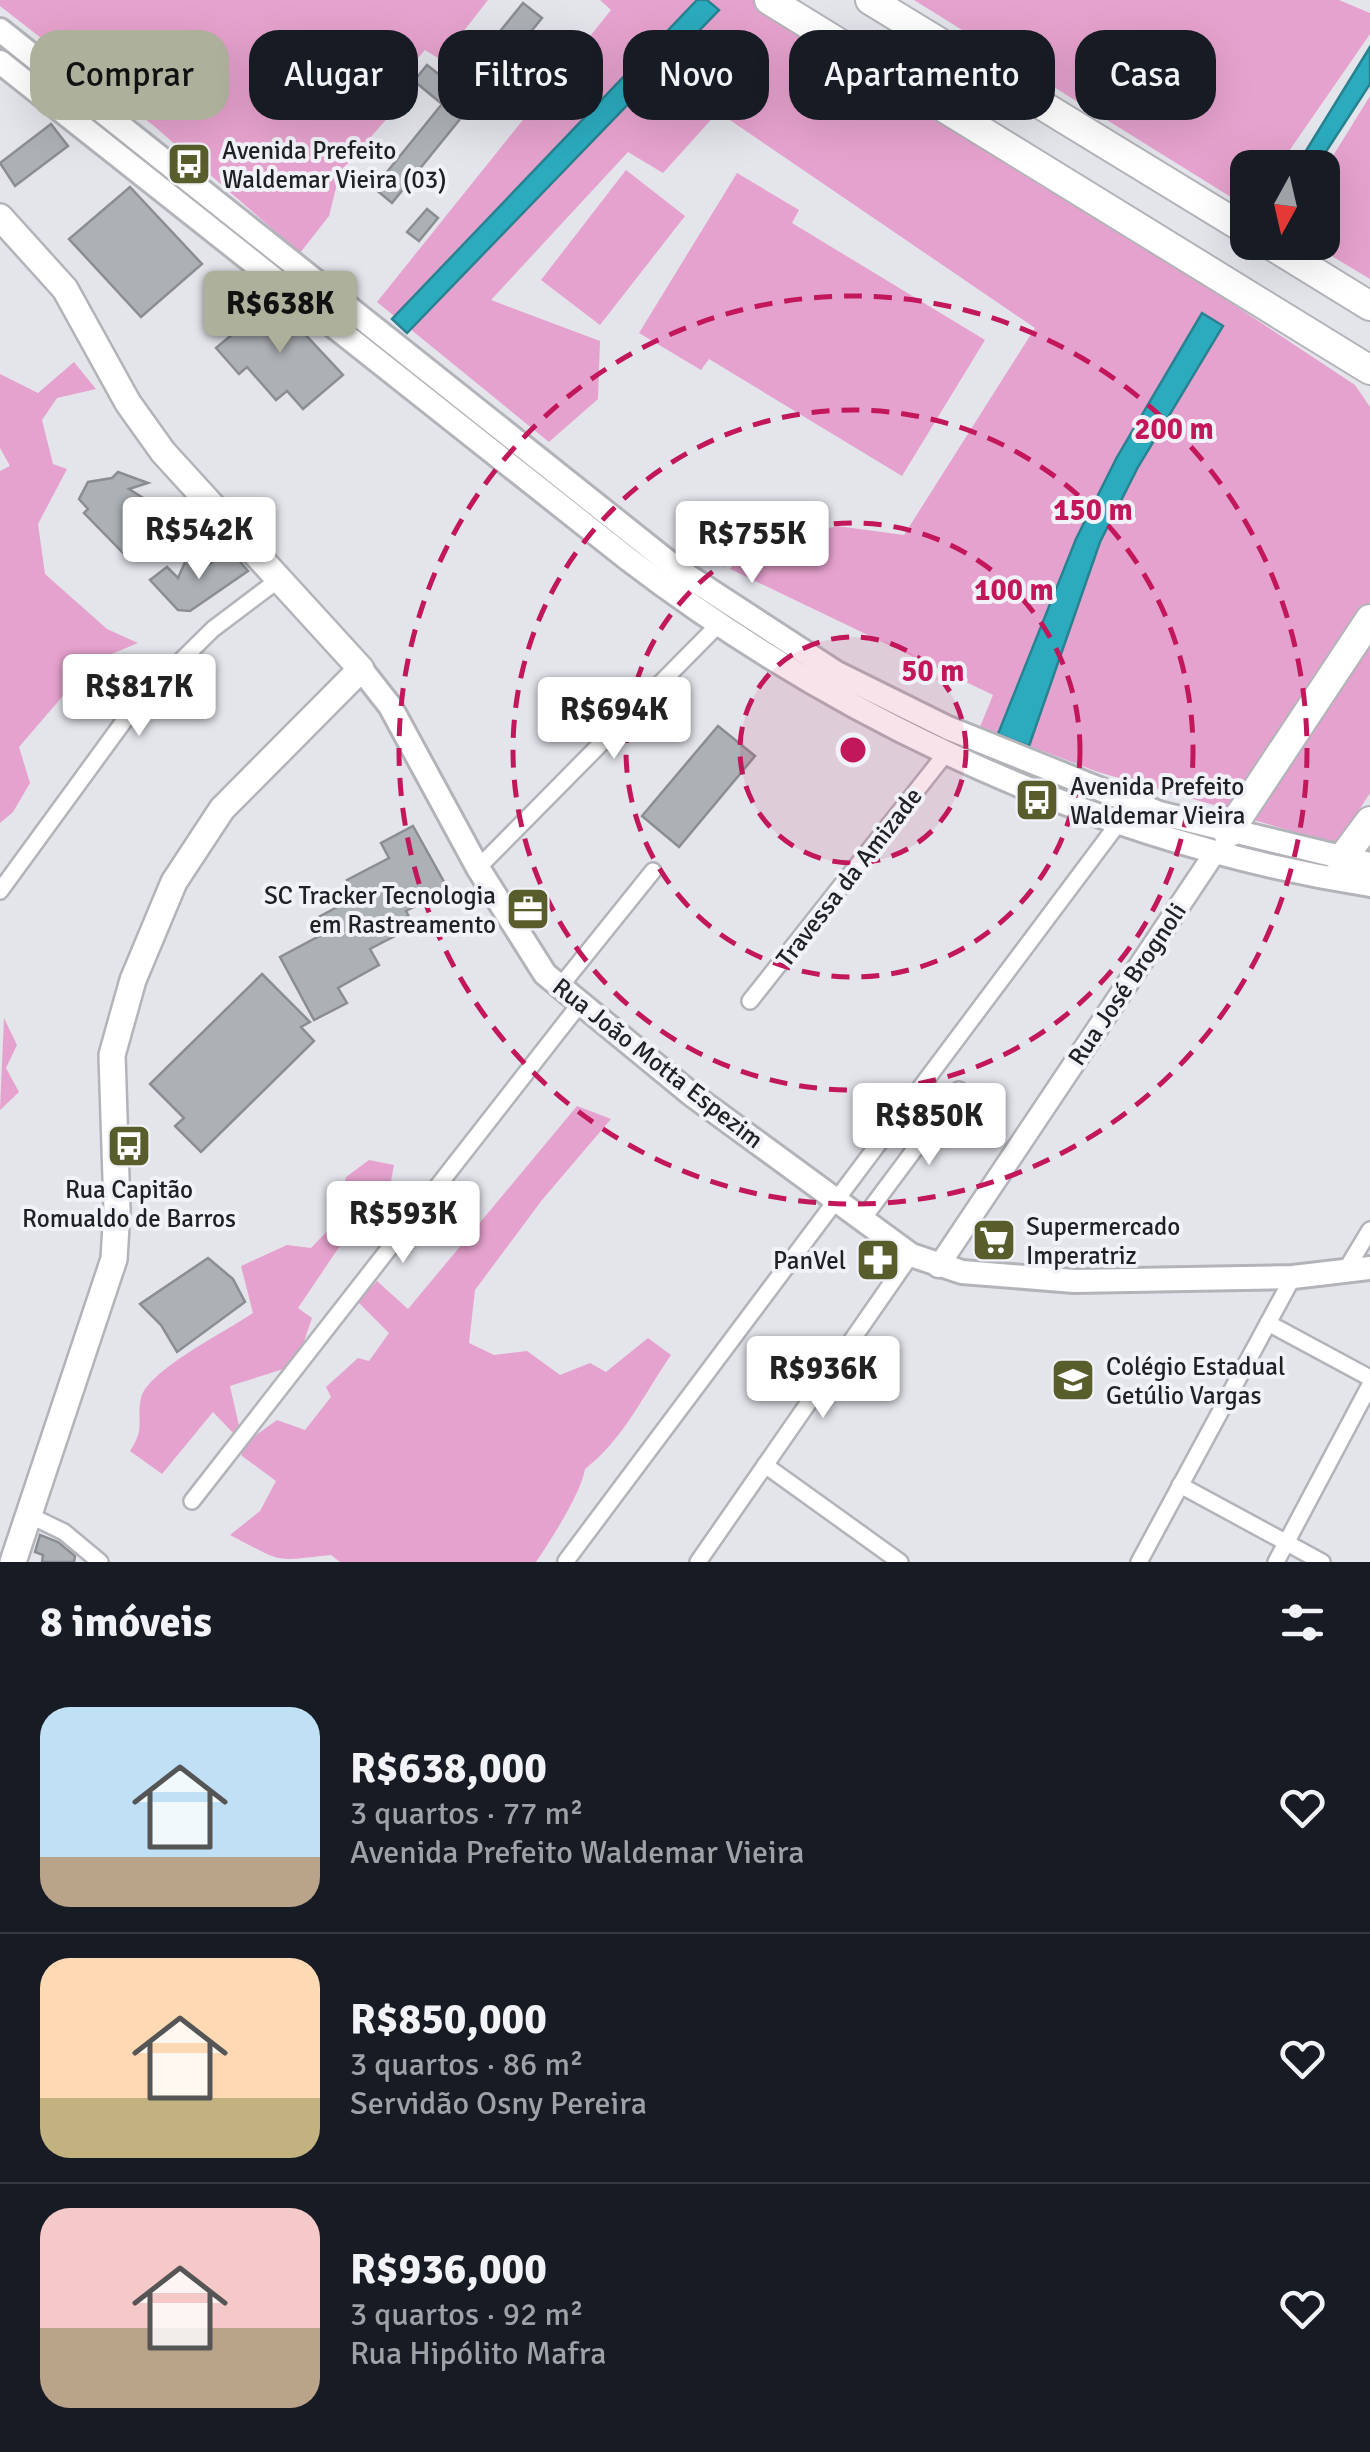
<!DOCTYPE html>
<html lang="pt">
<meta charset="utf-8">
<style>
:root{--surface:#171b24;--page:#20242c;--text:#f1f3f6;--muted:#9ea1a6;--line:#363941;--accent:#adb09b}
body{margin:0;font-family:Signika,sans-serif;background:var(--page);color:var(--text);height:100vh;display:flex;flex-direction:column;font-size:38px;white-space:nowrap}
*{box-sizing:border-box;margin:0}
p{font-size:32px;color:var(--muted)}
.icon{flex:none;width:55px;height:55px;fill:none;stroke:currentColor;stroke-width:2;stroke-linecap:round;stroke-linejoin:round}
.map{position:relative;height:1562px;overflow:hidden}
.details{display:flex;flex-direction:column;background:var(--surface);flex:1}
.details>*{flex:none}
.hud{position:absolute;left:30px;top:30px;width:1310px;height:90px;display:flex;gap:20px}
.needle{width:65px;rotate:188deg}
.controls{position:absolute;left:1230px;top:150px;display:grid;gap:20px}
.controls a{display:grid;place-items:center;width:110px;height:110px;border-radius:20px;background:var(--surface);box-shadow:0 10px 40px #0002;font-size:50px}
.price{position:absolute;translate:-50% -85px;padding:0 22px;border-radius:10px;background:#fff;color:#222;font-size:32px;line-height:65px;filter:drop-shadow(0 2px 5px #0008)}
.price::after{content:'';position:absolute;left:50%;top:60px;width:30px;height:22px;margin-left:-15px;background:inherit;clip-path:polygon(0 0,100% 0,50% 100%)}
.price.active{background:var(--accent);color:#111}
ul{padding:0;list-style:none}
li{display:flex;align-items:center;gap:30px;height:250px;padding:0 40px}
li+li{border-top:2px solid var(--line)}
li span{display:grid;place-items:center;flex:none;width:280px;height:200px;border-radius:30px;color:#555}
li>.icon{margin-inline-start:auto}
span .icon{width:120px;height:120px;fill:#fffc;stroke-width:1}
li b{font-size:42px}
h2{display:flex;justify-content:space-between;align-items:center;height:120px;padding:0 40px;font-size:42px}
.pill{padding:0 35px;border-radius:30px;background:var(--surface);box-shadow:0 10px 40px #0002;font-size:35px;line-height:90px}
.pill.active{background:var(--accent);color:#111}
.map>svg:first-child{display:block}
.green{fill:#e6a2ce}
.water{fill:#2cabbf;stroke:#288290;stroke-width:2.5}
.building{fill:#acb1b5;stroke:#8a8e92;stroke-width:2.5}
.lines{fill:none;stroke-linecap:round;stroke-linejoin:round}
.minor-casing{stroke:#b2b4b9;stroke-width:20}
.tertiary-casing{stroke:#b2b4b9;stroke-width:25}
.secondary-casing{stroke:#b2b4b9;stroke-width:28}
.primary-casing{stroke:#b2b4b9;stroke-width:30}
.trunk-casing{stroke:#b2b4b9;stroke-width:32}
.minor{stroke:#fff;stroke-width:15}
.tertiary{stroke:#fff;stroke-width:20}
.secondary{stroke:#fff;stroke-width:22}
.primary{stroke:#fff;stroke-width:25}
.trunk{stroke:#fff;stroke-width:28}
.ring{fill:none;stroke:#c2185b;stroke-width:5;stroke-dasharray:18 12}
.labels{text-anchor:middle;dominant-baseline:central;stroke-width:8;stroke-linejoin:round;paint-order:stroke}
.poi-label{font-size:25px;fill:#202123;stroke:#f1f2f8;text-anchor:start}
.street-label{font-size:25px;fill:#202123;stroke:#f1f2f8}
.centre{fill:#c2185b;stroke:#f1f2f8;stroke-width:5}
.ring-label{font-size:30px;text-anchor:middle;font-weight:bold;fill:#c2185b;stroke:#f1f2f8;stroke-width:8;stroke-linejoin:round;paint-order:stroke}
</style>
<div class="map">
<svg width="1370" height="1562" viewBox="0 0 1370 1562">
<rect width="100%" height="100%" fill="#e3e5eb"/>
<g class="green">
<path d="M0,0h488l-47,60 -16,-10 -24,28 12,11 -73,83 -11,44 -29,37 -146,-127 -154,-120z"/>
<path d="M600,0h153l221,133 381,252 15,22v196l-135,208 -137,-39 -118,-45 13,-32 -263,-126 12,-18 95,-25 67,9 131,-207 -317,-216 -55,61 -35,-21 -137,148 109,41 -2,58 -49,43 -172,-140 234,-292z"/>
<path d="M914,0h425l31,13v21l-92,133 -30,1 -1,39z"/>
<path d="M1370,96v183l-60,-36 12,-1 1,-70z"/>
<path d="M626,170l59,46 -85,109 -59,-45z"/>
<path d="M737,173l62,37 -7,13 193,117 -83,136 -193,-117 -8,11 -62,-37z"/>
<path d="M74,362l22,27 -39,9 -15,22 11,44 14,5 -29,55 7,50 62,55 31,14 -46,19 -73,85 11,36 -17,29 -13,11v-352l10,-5 -10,-18v-74l38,19z"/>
<path d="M1370,638v155l-33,51 -87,-25z"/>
<path d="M4,1018l13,27 -11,23 13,24 -19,18z"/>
<path d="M577,1106l34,13 -69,81 -67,90 -6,53 25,12 33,-4 33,24 30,-12 16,9 42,-34 23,17c-27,39 -48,85 -86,114 -4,24 -34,71 -49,93h-196l-9,-7c-61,7 -48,7 -101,-20l30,-24 16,-30 -34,-25 -6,-20 -23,-24 -51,62 -32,-23c16,-24 6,-29 11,-53 7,-28 86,-67 112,-85l-12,-47 46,-21 24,3 24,-25 11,-46 23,-17 25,5 -7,37 -14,17 -17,3 -58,86 14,10 -16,47 -66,21 12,53 7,1 28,-20 28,10 26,-33 -5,-10 32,-29 11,3 20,-28 -31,-31 19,-21 31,28z"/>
</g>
<g class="water">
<path d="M697,0h10l12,10 -312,323 -15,-14z"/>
<path d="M1370,47v37l-54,83h-20z"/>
<path d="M1202,313l21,13 -85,141 -38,75 -71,204 -31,-12 78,-195 41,-82z"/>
</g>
<g class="building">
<path d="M523,3l19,15 -150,185 -18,-15 68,-84 -28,-23 13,-16 28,22z"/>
<path d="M51,124l17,22 -53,40 -15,-23z"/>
<path d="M130,187l72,77 -61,53 -72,-78z"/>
<path d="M427,209l11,9 -19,23 -12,-9z"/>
<path d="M273,300l70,75 -40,34 -16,-18 -11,9 -29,-33 -8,7 -23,-26z"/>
<path d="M118,472l30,11 -19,6 30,19 6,23 -10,15 -26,13 -45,-46 4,-4 -9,-10 9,-17 24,-4z"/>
<path d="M230,550l18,21 -58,40 -12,-1 -28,-30 17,-13 11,11 8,-18 12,12z"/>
<path d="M718,726l37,30 -76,91 -37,-31z"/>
<path d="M413,826l35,63 -42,22 8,15 -44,23 9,16 -41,23 9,15 -33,17 -34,-63 41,-22 -8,-15 43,-23 -9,-17 42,-22 -8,-15z"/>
<path d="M262,974l48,48 -9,5 13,14 -113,111 -26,-26 9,-8 -34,-34z"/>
<path d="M208,1258l25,21 12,23 -68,50 -16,-27 -21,-21z"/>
<path d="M40,1535l18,7 17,14 -1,6h-32l1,-7 -8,-3z"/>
</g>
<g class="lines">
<defs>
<g id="minor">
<path d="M478,868l240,-243"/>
<path d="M0,891l135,-185 78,-77 65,-49"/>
<path d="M559,988l94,-117"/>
<path d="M750,1001l197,-249"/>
<path d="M862,1220l97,-130"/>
<path d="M1344,1273l26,-43"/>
<path d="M1268,1323l102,55"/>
<path d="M765,1465l135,97"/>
<path d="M1180,1485l142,77"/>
<path d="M192,1501l387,-496"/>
<path d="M31,1516l33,16 36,30"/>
<path d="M566,1561l554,-740"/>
<path d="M698,1562l213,-307"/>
<path d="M1139,1562l154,-285"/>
<path d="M1276,1562l94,-177"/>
</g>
<path id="tertiary" d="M938,1267l278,-416"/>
<g id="secondary">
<path d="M0,30l677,539 158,103 113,56 211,85 211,51"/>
<path d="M0,62l628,497c215,164 474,284 742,326"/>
<path d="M361,669l29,37 88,162 67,106 146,120 220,161 51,17 112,9 219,-4 77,-9"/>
</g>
<path id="primary" d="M0,217l65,72 63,114 35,49 198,217 -139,140 -48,73 -41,98 -21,75 5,154 -3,50 -101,303"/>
<g id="trunk">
<path d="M769,0l601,370"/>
<path d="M870,0l378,231"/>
<path d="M1266,242l104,64"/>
<path d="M1228,833l142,-214"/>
<path d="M1341,860l29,-39"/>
</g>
</defs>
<use href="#minor" class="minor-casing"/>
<use href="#tertiary" class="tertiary-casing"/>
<use href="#secondary" class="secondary-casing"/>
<use href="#primary" class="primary-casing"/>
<use href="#trunk" class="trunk-casing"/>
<use href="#minor" class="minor"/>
<use href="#tertiary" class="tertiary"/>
<use href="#secondary" class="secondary"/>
<use href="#primary" class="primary"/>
<use href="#trunk" class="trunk"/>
</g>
<circle cx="853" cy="750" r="113" fill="#c2185b" fill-opacity=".12"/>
<g class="ring">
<circle cx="853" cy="750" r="113"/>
<circle cx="853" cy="750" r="227"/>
<circle cx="853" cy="750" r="340"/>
<circle cx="853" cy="750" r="454"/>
</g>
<defs>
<symbol id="bus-square" viewBox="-11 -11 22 22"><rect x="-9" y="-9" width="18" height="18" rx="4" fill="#595d2b" stroke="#f1f2f8"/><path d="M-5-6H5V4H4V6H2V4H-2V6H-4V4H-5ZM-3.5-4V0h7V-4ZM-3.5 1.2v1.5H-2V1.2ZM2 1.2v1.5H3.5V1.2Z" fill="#fff"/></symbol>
<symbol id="office-square" viewBox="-11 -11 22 22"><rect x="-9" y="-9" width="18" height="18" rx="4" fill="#595d2b" stroke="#f1f2f8"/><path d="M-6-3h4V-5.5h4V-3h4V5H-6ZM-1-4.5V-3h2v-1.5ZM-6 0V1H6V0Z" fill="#fff"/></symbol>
<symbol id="supermarket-square" viewBox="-11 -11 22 22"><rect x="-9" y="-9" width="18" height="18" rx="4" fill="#595d2b" stroke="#f1f2f8"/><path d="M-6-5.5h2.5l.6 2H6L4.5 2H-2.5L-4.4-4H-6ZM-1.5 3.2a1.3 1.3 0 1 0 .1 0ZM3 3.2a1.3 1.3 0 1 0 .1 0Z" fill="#fff"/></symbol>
<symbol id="pharmacy-square" viewBox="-11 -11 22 22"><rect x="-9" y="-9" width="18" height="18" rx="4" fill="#595d2b" stroke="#f1f2f8"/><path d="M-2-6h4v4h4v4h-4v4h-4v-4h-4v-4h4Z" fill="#fff"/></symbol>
<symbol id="school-square" viewBox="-11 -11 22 22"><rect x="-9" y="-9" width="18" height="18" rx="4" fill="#595d2b" stroke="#f1f2f8"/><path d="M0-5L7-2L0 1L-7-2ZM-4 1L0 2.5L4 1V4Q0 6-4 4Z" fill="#fff"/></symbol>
</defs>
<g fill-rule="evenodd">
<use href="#bus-square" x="164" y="139" width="50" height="50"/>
<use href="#bus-square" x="1012" y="775" width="50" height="50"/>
<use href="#office-square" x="503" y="884" width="50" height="50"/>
<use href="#bus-square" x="104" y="1121" width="50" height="50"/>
<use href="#supermarket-square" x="969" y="1215" width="50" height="50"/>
<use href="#pharmacy-square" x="853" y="1235" width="50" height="50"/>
<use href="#school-square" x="1048" y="1355" width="50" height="50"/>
</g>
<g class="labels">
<g class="poi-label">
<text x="222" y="150">Avenida Prefeito<tspan x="222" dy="29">Waldemar Vieira (03)</tspan></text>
<text x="1070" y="786">Avenida Prefeito<tspan x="1070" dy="29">Waldemar Vieira</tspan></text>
<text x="496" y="895" text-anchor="end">SC Tracker Tecnologia<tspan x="496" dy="29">em Rastreamento</tspan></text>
<text x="129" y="1189" text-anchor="middle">Rua Capitão<tspan x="129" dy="29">Romualdo de Barros</tspan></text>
<text x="1026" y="1226">Supermercado<tspan x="1026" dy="29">Imperatriz</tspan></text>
<text x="846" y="1260" text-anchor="end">PanVel</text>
<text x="1106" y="1366">Colégio Estadual<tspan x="1106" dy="29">Getúlio Vargas</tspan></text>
</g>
<g class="street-label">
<text transform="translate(849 877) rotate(-52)">Travessa da Amizade</text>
<text transform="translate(1127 984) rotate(-56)">Rua José Brognoli</text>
<text transform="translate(658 1063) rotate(38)">Rua João Motta Espezim</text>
</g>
</g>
<circle cx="853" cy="750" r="15" class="centre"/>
<g class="ring-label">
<text x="1174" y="439">200 m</text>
<text x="1093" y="520">150 m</text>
<text x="1014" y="600">100 m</text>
<text x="933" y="681">50 m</text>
</g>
</svg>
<div class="controls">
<a><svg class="needle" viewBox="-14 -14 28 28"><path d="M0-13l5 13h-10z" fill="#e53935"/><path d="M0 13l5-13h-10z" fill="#9ea1a6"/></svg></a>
</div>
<b class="price active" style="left:280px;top:356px">R$638K</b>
<b class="price" style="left:199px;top:582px">R$542K</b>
<b class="price" style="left:752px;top:586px">R$755K</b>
<b class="price" style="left:139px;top:739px">R$817K</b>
<b class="price" style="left:614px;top:762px">R$694K</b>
<b class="price" style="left:929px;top:1168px">R$850K</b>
<b class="price" style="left:403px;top:1266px">R$593K</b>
<b class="price" style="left:823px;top:1421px">R$936K</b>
<div class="hud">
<a class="pill active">Comprar</a>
<a class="pill">Alugar</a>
<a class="pill">Filtros</a>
<a class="pill">Novo</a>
<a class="pill">Apartamento</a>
<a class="pill">Casa</a>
</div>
</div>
<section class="details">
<h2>8 imóveis<svg class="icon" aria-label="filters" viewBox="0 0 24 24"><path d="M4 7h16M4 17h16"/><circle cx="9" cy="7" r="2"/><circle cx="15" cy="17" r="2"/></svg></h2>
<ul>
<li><span style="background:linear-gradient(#bfe0f5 75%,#b9a48a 0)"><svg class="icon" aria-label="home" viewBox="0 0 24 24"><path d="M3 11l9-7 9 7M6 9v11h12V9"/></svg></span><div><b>R$638,000</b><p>3 quartos · 77 m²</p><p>Avenida Prefeito Waldemar Vieira</p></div><svg class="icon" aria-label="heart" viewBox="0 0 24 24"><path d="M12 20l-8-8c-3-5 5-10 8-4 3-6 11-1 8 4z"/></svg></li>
<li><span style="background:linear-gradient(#ffd9b3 70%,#c2b280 0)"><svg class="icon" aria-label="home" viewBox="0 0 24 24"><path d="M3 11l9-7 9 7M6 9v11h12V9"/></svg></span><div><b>R$850,000</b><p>3 quartos · 86 m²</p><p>Servidão Osny Pereira</p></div><svg class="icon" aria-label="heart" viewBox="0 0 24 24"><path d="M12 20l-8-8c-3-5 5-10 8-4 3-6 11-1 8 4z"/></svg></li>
<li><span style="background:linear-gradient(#f6c9c9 60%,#b9a48a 0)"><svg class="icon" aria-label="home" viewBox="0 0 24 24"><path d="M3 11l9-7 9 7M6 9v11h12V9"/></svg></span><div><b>R$936,000</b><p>3 quartos · 92 m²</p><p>Rua Hipólito Mafra</p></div><svg class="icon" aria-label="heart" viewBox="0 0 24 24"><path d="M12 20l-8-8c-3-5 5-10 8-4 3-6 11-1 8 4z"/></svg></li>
</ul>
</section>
